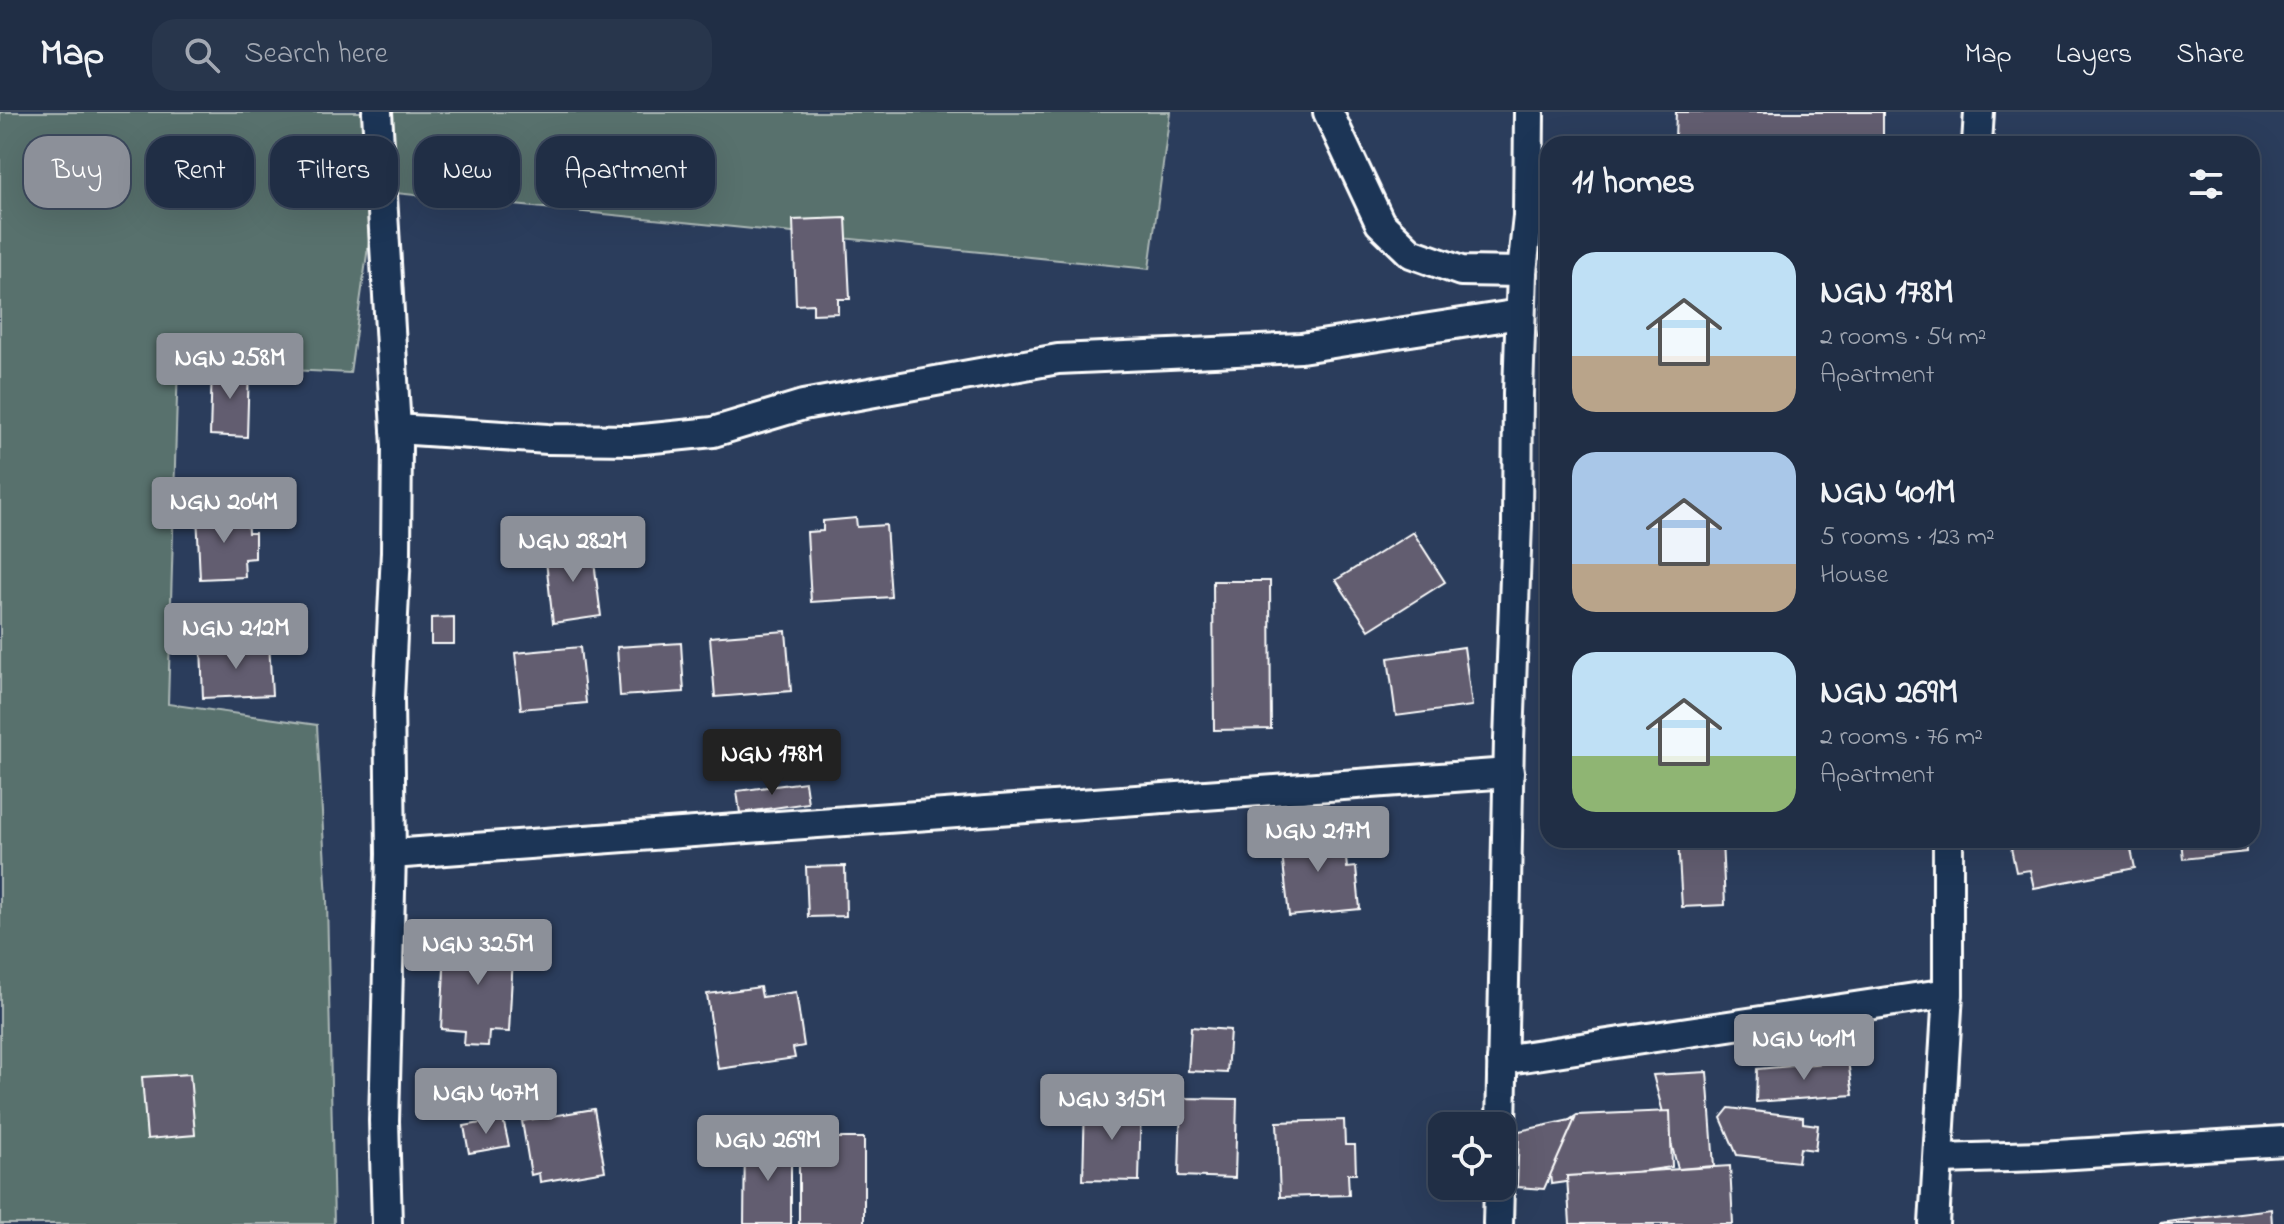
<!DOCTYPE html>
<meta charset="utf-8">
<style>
:root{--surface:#202e45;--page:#28364c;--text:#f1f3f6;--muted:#a2a8b3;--line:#3d4a5e;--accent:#8c9099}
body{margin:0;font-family:"Indie Flower",sans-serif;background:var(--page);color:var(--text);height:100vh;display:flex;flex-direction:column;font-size:30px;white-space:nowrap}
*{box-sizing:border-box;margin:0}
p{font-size:26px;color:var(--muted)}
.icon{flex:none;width:44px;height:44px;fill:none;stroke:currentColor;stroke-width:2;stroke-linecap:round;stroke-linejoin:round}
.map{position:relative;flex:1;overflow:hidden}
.drawer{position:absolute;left:1540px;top:24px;width:720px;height:712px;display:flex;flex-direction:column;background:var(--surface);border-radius:24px;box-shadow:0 8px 32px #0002,0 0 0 2px var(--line)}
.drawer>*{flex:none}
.banner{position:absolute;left:24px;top:24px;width:760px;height:72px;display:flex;gap:16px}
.fabs{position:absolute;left:1428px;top:1000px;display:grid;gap:16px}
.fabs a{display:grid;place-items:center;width:88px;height:88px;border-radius:16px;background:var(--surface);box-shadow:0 8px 32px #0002,0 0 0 2px var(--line);font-size:40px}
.price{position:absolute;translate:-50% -68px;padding:0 18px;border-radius:8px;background:var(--accent);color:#fff;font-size:26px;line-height:52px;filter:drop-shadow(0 2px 4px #0008)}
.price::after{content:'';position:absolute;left:50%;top:48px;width:24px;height:18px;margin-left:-12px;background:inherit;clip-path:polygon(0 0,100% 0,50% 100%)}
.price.current{background:#222;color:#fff}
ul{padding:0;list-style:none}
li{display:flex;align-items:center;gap:24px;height:200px;padding:0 32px}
li span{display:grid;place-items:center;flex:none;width:224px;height:160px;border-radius:24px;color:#555}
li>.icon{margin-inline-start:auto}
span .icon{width:96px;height:96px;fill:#fffc;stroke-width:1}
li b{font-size:34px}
h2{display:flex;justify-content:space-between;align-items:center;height:96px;padding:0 32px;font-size:34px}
.chip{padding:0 28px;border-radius:24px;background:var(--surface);box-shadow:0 8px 32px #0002,0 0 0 2px var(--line);font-size:28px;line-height:72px}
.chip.current{background:var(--accent);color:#fff}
header{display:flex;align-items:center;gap:48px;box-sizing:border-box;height:112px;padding:0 40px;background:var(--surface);border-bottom:2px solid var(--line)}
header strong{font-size:38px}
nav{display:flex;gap:44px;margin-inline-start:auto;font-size:28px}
.search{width:560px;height:72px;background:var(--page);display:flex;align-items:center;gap:20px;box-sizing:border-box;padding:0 28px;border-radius:24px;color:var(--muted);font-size:30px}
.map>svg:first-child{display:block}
.green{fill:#59716d;stroke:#acb8b6;stroke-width:2}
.building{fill:#625d70;stroke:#fff;stroke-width:2}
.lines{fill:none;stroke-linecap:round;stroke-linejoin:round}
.minor-casing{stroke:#fff;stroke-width:34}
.minor{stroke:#1d3557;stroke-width:28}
</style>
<header>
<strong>Map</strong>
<div class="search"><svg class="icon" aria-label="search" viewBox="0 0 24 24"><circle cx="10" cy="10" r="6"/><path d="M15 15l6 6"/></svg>Search here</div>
<nav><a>Map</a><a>Layers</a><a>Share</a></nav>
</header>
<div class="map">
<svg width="2284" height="1112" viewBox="0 0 2284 1112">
<rect width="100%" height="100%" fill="#2b3d5c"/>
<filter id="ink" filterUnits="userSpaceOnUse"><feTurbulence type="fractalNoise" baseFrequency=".0125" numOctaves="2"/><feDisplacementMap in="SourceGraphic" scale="16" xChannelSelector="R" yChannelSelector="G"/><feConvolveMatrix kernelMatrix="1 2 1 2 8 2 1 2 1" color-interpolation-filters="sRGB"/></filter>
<g filter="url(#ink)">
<path class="green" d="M0,0h1170l-21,157 -773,-78 -26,182 -138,-7 -34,-4 -10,342 149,21 10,175 7,324h-334z"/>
<g class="building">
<path d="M1676,0h207v32l-208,-4z"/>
<path d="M846,106l4,81h-12v14l-25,1v-10l-17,1 -3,-85z"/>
<path d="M1548,155v72l-10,-2z"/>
<path d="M212,254l37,1 -2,70 -37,-2z"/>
<path d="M247,400l1,21h7v25l-11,1 1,18 -45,2 -3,-66z"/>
<path d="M856,406l1,9 29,-2 5,72 -80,5 -4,-70 16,-1v-10z"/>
<path d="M1413,420l32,50 -76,48 -33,-50z"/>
<path d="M592,434l9,70 -48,7 -8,-71z"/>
<path d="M1213,469h57l1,148 -57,1z"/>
<path d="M454,505v27h-23v-26z"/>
<path d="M786,519l5,60 -76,6 -5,-60z"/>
<path d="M269,531l3,52 -69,3 -2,-52z"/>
<path d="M681,531l3,49 -64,4 -3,-49z"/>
<path d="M580,535l6,56 -65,6 -6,-56z"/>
<path d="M1464,535l8,59 -76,10 -8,-58z"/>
<path d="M805,670l3,21 -68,10 -3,-22z"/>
<path d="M1343,718l4,38 9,-1 4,42 -71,7 -9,-80z"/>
<path d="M1678,728h44l3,65 -43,2z"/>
<path d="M2028,728h101l6,28 -101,20 -4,-18 -14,2 -5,-24 18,-4z"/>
<path d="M2181,728h64l1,12 -63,7z"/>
<path d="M845,754l1,50 -38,1 -2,-50z"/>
<path d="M454,822l60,3 -5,95 -20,-1 -1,15 -24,-1 1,-14 -24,-2 4,-80 8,1z"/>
<path d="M760,875l2,10 34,-5 8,54 -11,2 2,10 -77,11 -11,-75z"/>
<path d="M1191,915l39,3 -3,43 -39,-2z"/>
<path d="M1848,949l5,34 -97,7 1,-33z"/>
<path d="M1707,960l7,94 -36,3 -25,-94z"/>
<path d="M190,962l5,61 -48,4 -5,-62z"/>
<path d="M1181,986l56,1 -2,79 -56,-2z"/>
<path d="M1085,990l56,1 -2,78 -56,-1z"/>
<path d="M1729,996l74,9v6l15,2 -3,25 -15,-2 -2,14 -61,-7 -16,-37z"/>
<path d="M594,997l11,62 -65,11 -1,-9 -8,2 -9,-54z"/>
<path d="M1670,999l2,56 -121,17 -4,-49 30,-20z"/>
<path d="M503,1007l6,27 -40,7 -5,-27z"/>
<path d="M1575,1007l-31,70 -27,-2 2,-56z"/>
<path d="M1344,1008l1,25h10l1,29h-8l1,21 -69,2 -3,-75z"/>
<rect x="799" y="1026" width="65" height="86"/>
<path d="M745,1029l46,1v82h-47z"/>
<path d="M1730,1054l3,58h-163l-3,-48z"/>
<path d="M2271,1097l1,15h-112v-1z"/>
</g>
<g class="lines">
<defs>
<g id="minor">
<path d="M377,0l20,334 -1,106 -7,146 2,156 -7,267 3,103"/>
<path d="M1328,0l52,111 31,30 50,18 61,1"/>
<path d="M1977,32l2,-32"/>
<path d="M396,317l152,10 85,1 80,-8 90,-27 255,-46 243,-11 219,-34"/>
<path d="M391,742l1118,-81"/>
<path d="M1502,948l446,-67"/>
<path d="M1501,1014l8,-386 8,-217 1,-130 4,-121 6,-56 1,-104"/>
<path d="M1940,1047l101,-3 243,-15"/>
<path d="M1498,1112l1,-38"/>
<path d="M1934,1112l14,-231v-153"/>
</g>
</defs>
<use href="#minor" class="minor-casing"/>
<use href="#minor" class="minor"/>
</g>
</g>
</svg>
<div class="fabs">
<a><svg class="icon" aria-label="locate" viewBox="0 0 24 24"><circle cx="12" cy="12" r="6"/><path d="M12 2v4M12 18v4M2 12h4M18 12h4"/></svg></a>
</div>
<b class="price" style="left:230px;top:289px">NGN 258M</b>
<b class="price" style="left:224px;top:433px">NGN 204M</b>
<b class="price" style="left:573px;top:472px">NGN 282M</b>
<b class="price" style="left:236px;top:559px">NGN 212M</b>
<b class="price current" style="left:772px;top:685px">NGN 178M</b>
<b class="price" style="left:1318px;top:762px">NGN 217M</b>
<b class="price" style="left:478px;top:875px">NGN 325M</b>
<b class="price" style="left:1804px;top:970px">NGN 401M</b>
<b class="price" style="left:486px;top:1024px">NGN 407M</b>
<b class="price" style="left:1112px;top:1030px">NGN 315M</b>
<b class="price" style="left:768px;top:1071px">NGN 269M</b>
<div class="banner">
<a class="chip current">Buy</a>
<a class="chip">Rent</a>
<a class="chip">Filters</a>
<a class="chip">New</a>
<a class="chip">Apartment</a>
</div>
<section class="drawer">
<h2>11 homes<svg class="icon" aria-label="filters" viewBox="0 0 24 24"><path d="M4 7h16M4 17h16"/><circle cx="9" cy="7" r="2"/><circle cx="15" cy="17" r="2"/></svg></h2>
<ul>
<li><span style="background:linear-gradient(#bfe0f5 65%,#b9a48a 0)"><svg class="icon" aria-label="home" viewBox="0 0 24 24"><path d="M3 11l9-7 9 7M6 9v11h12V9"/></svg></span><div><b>NGN 178M</b><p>2 rooms · 54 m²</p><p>Apartment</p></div></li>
<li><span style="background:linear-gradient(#a9c7e8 70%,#b9a48a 0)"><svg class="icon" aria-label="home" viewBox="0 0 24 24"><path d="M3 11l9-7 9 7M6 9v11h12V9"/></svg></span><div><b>NGN 401M</b><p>5 rooms · 123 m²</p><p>House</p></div></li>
<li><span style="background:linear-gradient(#bfe0f5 65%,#8fb573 0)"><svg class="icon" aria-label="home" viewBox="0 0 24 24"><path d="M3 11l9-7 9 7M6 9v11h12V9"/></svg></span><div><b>NGN 269M</b><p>2 rooms · 76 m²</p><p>Apartment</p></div></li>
</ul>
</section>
</div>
